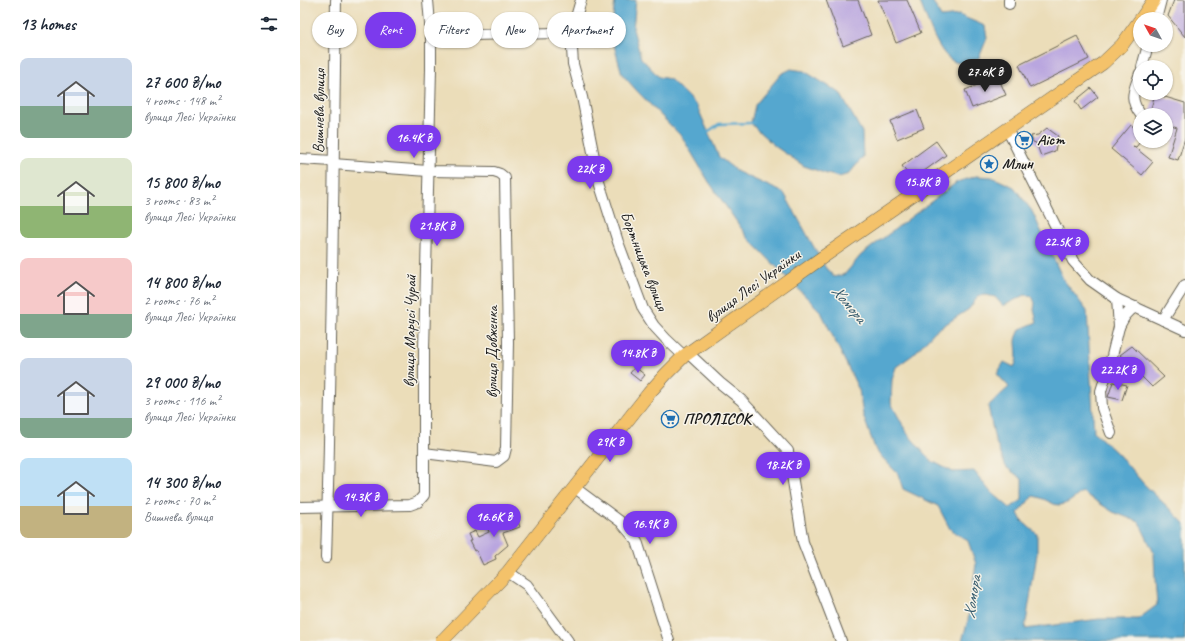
<!DOCTYPE html>
<meta charset="utf-8">
<style>
:root{--surface:#fff;--page:#f2f2f3;--text:#1f2937;--muted:#747a83;--accent:#7c3aed}
body{margin:0;font-family:Caveat,sans-serif;background:var(--page);color:var(--text);height:100vh;display:flex;flex-direction:column;font-size:15px;white-space:nowrap}
*{box-sizing:border-box;margin:0}
p{font-size:13px;color:var(--muted)}
.icon{flex:none;width:22px;height:22px;fill:none;stroke:currentColor;stroke-width:2;stroke-linecap:round;stroke-linejoin:round}
.map{position:relative;flex:1;overflow:hidden}
.details{display:flex;flex-direction:column;background:var(--surface);width:300px}
.details>*{flex:none}
.hud{position:absolute;left:12px;top:12px;width:380px;height:36px;display:flex;gap:8px}
.needle{width:26px;rotate:310deg}
.buttons{position:absolute;left:833px;top:12px;display:grid;gap:8px}
.buttons a{display:grid;place-items:center;width:40px;height:40px;border-radius:50%;background:var(--surface);box-shadow:0 1px 3px #0004;font-size:20px}
.price{position:absolute;translate:-50% -34px;padding:0 9px;border-radius:14px;background:var(--accent);color:#fff;font-size:13px;line-height:26px;filter:drop-shadow(0 1px 2px #0008)}
.price::after{content:'';position:absolute;left:50%;top:24px;width:12px;height:9px;margin-left:-6px;background:inherit;clip-path:polygon(0 0,100% 0,50% 100%)}
.price.selected{background:#222;color:#fff}
ul{padding:0;list-style:none}
li{display:flex;align-items:center;gap:12px;height:100px;padding:0 20px}
li span{display:grid;place-items:center;flex:none;width:112px;height:80px;border-radius:8px;color:#555}
li>.icon{margin-inline-start:auto}
span .icon{width:48px;height:48px;fill:#fffc;stroke-width:1}
li b{font-size:17px}
h2{display:flex;justify-content:space-between;align-items:center;height:48px;padding:0 20px;font-size:17px}
.tag{padding:0 14px;border-radius:18px;background:var(--surface);box-shadow:0 1px 3px #0004;font-size:14px;line-height:36px}
.tag.selected{background:var(--accent);color:#fff}
main{display:flex;flex:1;min-height:0}
.map>svg:first-child{display:block}
.water{fill:#54a7cf;stroke:#386276;fill-rule:evenodd}
.lines{fill:none;stroke-linecap:round;stroke-linejoin:round}
.stream{stroke:#54a7cf;stroke-width:2.5}
.building{fill:#b9a6df}
.minor-casing{stroke:#646053;stroke-width:12}
.major-casing{stroke:#646053;stroke-width:14}
.minor{stroke:#fff;stroke-width:10}
.major{stroke:#f4c26a;stroke-width:13}
.labels{text-anchor:middle;dominant-baseline:central;stroke-width:3;stroke-linejoin:round;paint-order:stroke}
.street-label{font-size:16px;fill:#1c1c1c;stroke:#f7f3e8}
.poi-label{font-size:16px;font-weight:bold;fill:#1c1c1c;stroke:#f7f3e8;text-anchor:start}
.water-label{font-size:17px;font-style:italic;fill:#355b6d;stroke:#f7f3e8}
</style>
<main>
<section class="details">
<h2>13 homes<svg class="icon" aria-label="filters" viewBox="0 0 24 24"><path d="M4 7h16M4 17h16"/><circle cx="9" cy="7" r="2"/><circle cx="15" cy="17" r="2"/></svg></h2>
<ul>
<li><span style="background:linear-gradient(#c9d6e8 60%,#7fa58c 0)"><svg class="icon" aria-label="home" viewBox="0 0 24 24"><path d="M3 11l9-7 9 7M6 9v11h12V9"/></svg></span><div><b>27 600 ₴/mo</b><p>4 rooms · 148 m²</p><p>вулиця Лесі Українки</p></div></li>
<li><span style="background:linear-gradient(#dfe7d0 60%,#8fb573 0)"><svg class="icon" aria-label="home" viewBox="0 0 24 24"><path d="M3 11l9-7 9 7M6 9v11h12V9"/></svg></span><div><b>15 800 ₴/mo</b><p>3 rooms · 83 m²</p><p>вулиця Лесі Українки</p></div></li>
<li><span style="background:linear-gradient(#f6c9c9 70%,#7fa58c 0)"><svg class="icon" aria-label="home" viewBox="0 0 24 24"><path d="M3 11l9-7 9 7M6 9v11h12V9"/></svg></span><div><b>14 800 ₴/mo</b><p>2 rooms · 76 m²</p><p>вулиця Лесі Українки</p></div></li>
<li><span style="background:linear-gradient(#c9d6e8 75%,#7fa58c 0)"><svg class="icon" aria-label="home" viewBox="0 0 24 24"><path d="M3 11l9-7 9 7M6 9v11h12V9"/></svg></span><div><b>29 000 ₴/mo</b><p>3 rooms · 116 m²</p><p>вулиця Лесі Українки</p></div></li>
<li><span style="background:linear-gradient(#bfe0f5 60%,#c2b280 0)"><svg class="icon" aria-label="home" viewBox="0 0 24 24"><path d="M3 11l9-7 9 7M6 9v11h12V9"/></svg></span><div><b>14 300 ₴/mo</b><p>2 rooms · 70 m²</p><p>Вишнева вулиця</p></div></li>
</ul>
</section>
<div class="map">
<svg width="885" height="641" viewBox="0 0 885 641">
<rect width="100%" height="100%" fill="#f7f3e8"/>
<filter id="ink" filterUnits="userSpaceOnUse"><feTurbulence type="fractalNoise" baseFrequency=".025" numOctaves="2"/><feDisplacementMap in="SourceGraphic" scale="8" xChannelSelector="R" yChannelSelector="G"/><feConvolveMatrix kernelMatrix="1 2 1 2 8 2 1 2 1" color-interpolation-filters="sRGB"/></filter>
<filter id="wash" filterUnits="userSpaceOnUse"><feTurbulence type="fractalNoise" baseFrequency=".012" numOctaves="4" result="noise"/><feDisplacementMap in="SourceGraphic" scale="16" xChannelSelector="R" yChannelSelector="G"/><feGaussianBlur stdDeviation="0.9" result="paint"/><feColorMatrix in="noise" values="0 0 0 0 0 0 0 0 0 0 0 0 0 0 0 0 0 1.4 0 .05"/><feComposite in="paint" operator="in"/></filter>
<g filter="url(#wash)">
<rect width="100%" height="100%" fill="#ebddb9"/>
<g class="water">
<path d="M315,0h21l-3,29 8,29 18,19 11,2 27,27 22,51 19,15 46,21 41,74 9,10 11,-3 16,-19 96,-73 19,-6 16,1 22,10 18,24 31,68 24,32 7,121 24,22 25,29 42,41v117h-223l6,-21 8,-56 -8,-23 -18,-12 -12,-23 -35,-17 -5,-15 -22,-23 -13,-36 -4,-25 -38,-78 -73,-74 -39,-56 -27,-45 -46,-47 -14,-16 -11,-39zM686,295l9,2 8,9 22,-11 7,1 3,7 -1,7 3,12 -17,7c-1,4 -4,8 -4,12 0,9 3,17 -2,26l-10,-5 -7,12 12,13 -21,19 7,34 11,27 16,12v21l-12,8 -21,-18 -15,-19 -21,1 -23,-12 -23,-27 -16,-30 1,-23 4,-13 18,-13 21,-23 34,-22 9,-13zM782,492l31,20 26,10 15,31 1,26 2,26 -19,14h-39l-74,10 12,-75v-20l-15,-13 -4,-8 15,-17c8,1 14,5 21,8 11,4 20,-6 28,-12z"/>
<path d="M619,0h13l9,17 18,-2 26,11 2,12 -8,20c-8,3 -16,7 -24,4 -17,-6 -29,-46 -36,-62z"/>
<path d="M491,69l13,2 36,22 22,39 1,25 -14,17 -10,3 -12,-3 -23,-8 -28,-19 -20,-18 -5,-6 4,-18 26,-31z"/>
</g>
<g class="lines">
<path class="stream" d="M406,133l13,-9 32,-1"/>
</g>
<g id="blocks">
<g class="building">
<path d="M526,0h32l13,35 -28,11z"/>
<path d="M578,0h29l14,33 -25,10z"/>
<path d="M874,0h11v37l-17,-21z"/>
<path d="M777,36l12,23 -59,29 -11,-23z"/>
<path d="M698,77l8,18 -34,13 -7,-18z"/>
<path d="M791,88l7,9 -17,13 -6,-9z"/>
<path d="M855,94l30,9v35l-7,22 -10,-3 9,-29 -11,-4v-9h-17z"/>
<path d="M617,110l7,18 -27,11 -7,-18z"/>
<path d="M831,125l9,7v10l-4,5 -3,-1 20,16 -11,13 -31,-26z"/>
<path d="M747,128l11,8 -3,15 -14,5 -5,-13 -3,-1 -2,-6 7,-1z"/>
<path d="M636,141l10,14 -34,25 -10,-14z"/>
<path d="M832,346l32,31 -12,10 -32,-32z"/>
<path d="M335,367l10,8 -5,6 -10,-8z"/>
<path d="M813,382l14,3 -5,15 -14,-3z"/>
<path d="M214,510l6,17 -17,6 5,12 -13,11 1,3 -13,6 -7,-15 -2,1 -5,-10h2l-3,-7 7,-3 3,6 11,-5 -2,-5 11,-5 -2,-5z"/>
</g>
</g>
</g>
<g filter="url(#ink)">
<use href="#blocks" fill-opacity="0" stroke="#646053" stroke-width="1"/>
<g class="lines">
<defs>
<g id="minor">
<path d="M281,0l-7,24 -2,25 1,15 9,33 17,85 19,60 25,67 11,17 12,13 18,17"/>
<path d="M709,4v-4"/>
<path d="M856,19l5,-19"/>
<path d="M131,36l125,-3 16,6"/>
<path d="M842,67l6,-22"/>
<path d="M840,73c-6,18 -12,25 1,42"/>
<path d="M707,129l66,132 17,19 27,19 68,31"/>
<path d="M0,159l33,2"/>
<path d="M33,164l95,7 66,1 6,2 5,4 3,164 -2,106 -2,8 -8,6 -72,-9"/>
<path d="M863,320l22,-35"/>
<path d="M819,327c4,-8 8,-16 17,-20"/>
<path d="M389,354l31,29 21,17 47,51 15,91 38,99"/>
<path d="M811,433l-9,-25 -1,-17 11,-35 7,-29 -2,-28"/>
<path d="M275,488l46,34 16,19 32,100"/>
<path d="M0,507l110,-2 8,-3 6,-7v-145l7,-281v-33l-3,-36"/>
<path d="M26,558c6,-186 7,-372 10,-558"/>
<path d="M208,572l19,13 41,56"/>
</g>
<g id="major">
<path d="M841,19l13,-19"/>
<path d="M142,641l66,-69 141,-179 17,-19 18,-18 139,-99 280,-194 19,-18 18,-25"/>
</g>
</defs>
<use href="#minor" class="minor-casing"/>
<use href="#major" class="major-casing"/>
<use href="#minor" class="minor"/>
<use href="#major" class="major"/>
</g>
</g>
<defs>
<symbol id="supermarket-ring" viewBox="-11 -11 22 22"><circle r="9.5" fill="#f7f3e8" stroke="#1f6fb2" stroke-width="1.5"/><path d="M-6-5.5h2.5l.6 2H6L4.5 2H-2.5L-4.4-4H-6ZM-1.5 3.2a1.3 1.3 0 1 0 .1 0ZM3 3.2a1.3 1.3 0 1 0 .1 0Z" fill="#1f6fb2"/></symbol>
<symbol id="sight-ring" viewBox="-11 -11 22 22"><circle r="9.5" fill="#f7f3e8" stroke="#1f6fb2" stroke-width="1.5"/><path d="M0-6L1.8-2.2L6-1.7L2.9 1.2L3.7 5.4L0 3.3L-3.7 5.4L-2.9 1.2L-6-1.7L-1.8-2.2Z" fill="#1f6fb2"/></symbol>
</defs>
<g fill-rule="evenodd">
<use href="#supermarket-ring" x="714" y="130" width="20" height="20"/>
<use href="#sight-ring" x="679" y="154" width="20" height="20"/>
<use href="#supermarket-ring" x="360" y="409" width="20" height="20"/>
</g>
<g class="labels">
<g class="street-label">
<text transform="translate(19 111) rotate(-89)">Вишнева вулиця</text>
<text transform="translate(344 261) rotate(69)">Бортницька вулиця</text>
<text transform="translate(453 286) rotate(-36)">вулиця Лесі Українки</text>
<text transform="translate(110 331) rotate(-89)">вулиця Марусі Чурай</text>
<text transform="translate(192 352) rotate(-90)">вулиця Довженка</text>
</g>
<g class="poi-label">
<text x="737" y="140">Аіст</text>
<text x="702" y="164">Млин</text>
<text x="383" y="419">ПРОЛІСОК</text>
</g>
<g class="water-label">
<text transform="translate(549 304) rotate(50)">Хомора</text>
<text transform="translate(672 597) rotate(-81)">Хомора</text>
</g>
</g>
</svg>
<div class="buttons">
<a><svg class="needle" viewBox="-14 -14 28 28"><path d="M0-13l5 13h-10z" fill="#e53935"/><path d="M0 13l5-13h-10z" fill="#747a83"/></svg></a>
<a><svg class="icon" aria-label="locate" viewBox="0 0 24 24"><circle cx="12" cy="12" r="6"/><path d="M12 2v4M12 18v4M2 12h4M18 12h4"/></svg></a>
<a><svg class="icon" aria-label="layers" viewBox="0 0 24 24"><path d="M12 4l9 5-9 5-9-5zM3 14l9 5 9-5"/></svg></a>
</div>
<b class="price selected" style="left:685px;top:93px">27.6K ₴</b>
<b class="price" style="left:114px;top:159px">16.4K ₴</b>
<b class="price" style="left:290px;top:190px">22K ₴</b>
<b class="price" style="left:622px;top:203px">15.8K ₴</b>
<b class="price" style="left:137px;top:247px">21.8K ₴</b>
<b class="price" style="left:762px;top:263px">22.5K ₴</b>
<b class="price" style="left:338px;top:374px">14.8K ₴</b>
<b class="price" style="left:818px;top:391px">22.2K ₴</b>
<b class="price" style="left:310px;top:463px">29K ₴</b>
<b class="price" style="left:483px;top:486px">18.2K ₴</b>
<b class="price" style="left:61px;top:518px">14.3K ₴</b>
<b class="price" style="left:194px;top:538px">16.6K ₴</b>
<b class="price" style="left:350px;top:545px">16.9K ₴</b>
<div class="hud">
<a class="tag">Buy</a>
<a class="tag selected">Rent</a>
<a class="tag">Filters</a>
<a class="tag">New</a>
<a class="tag">Apartment</a>
</div>
</div>
</main>
